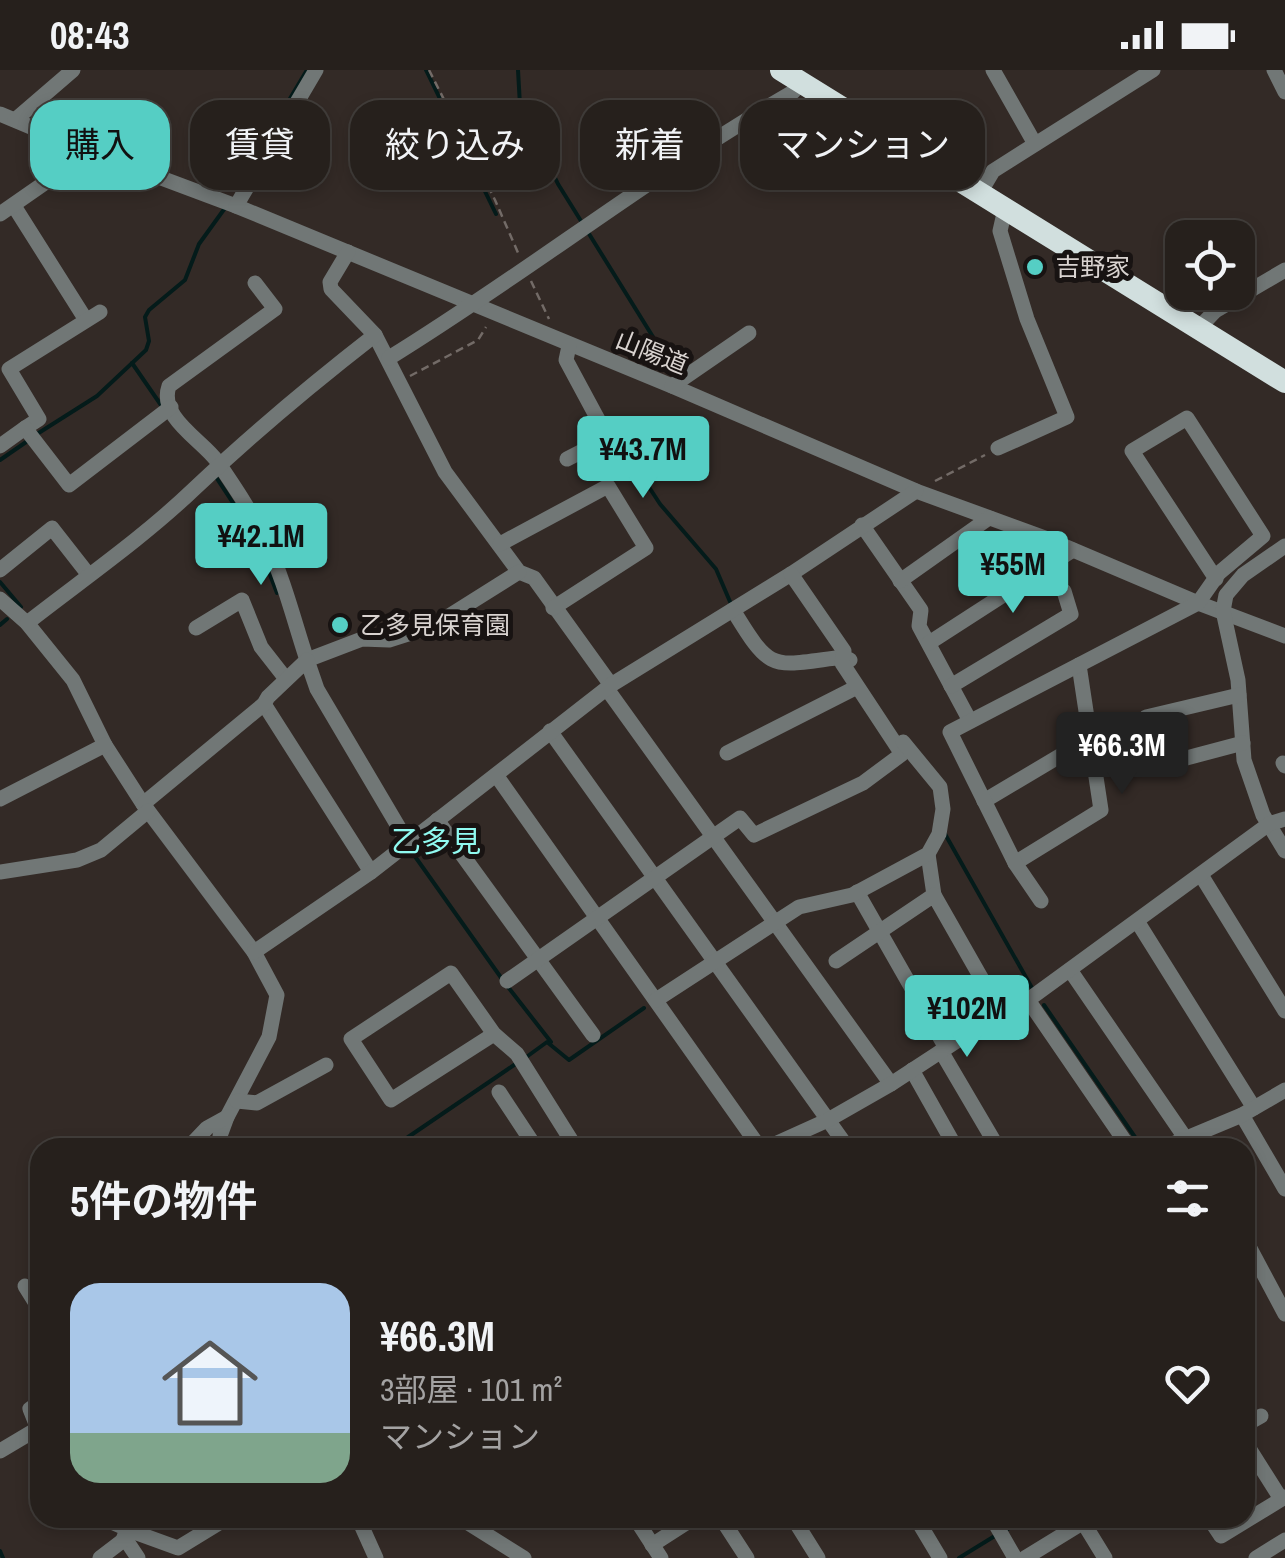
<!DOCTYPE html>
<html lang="ja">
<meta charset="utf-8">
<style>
:root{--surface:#26201c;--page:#322d29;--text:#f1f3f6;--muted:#a4a3a3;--line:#423e3b;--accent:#55cec4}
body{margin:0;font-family:"Archivo Narrow","Noto Sans JP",sans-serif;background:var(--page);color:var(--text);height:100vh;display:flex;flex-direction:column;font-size:38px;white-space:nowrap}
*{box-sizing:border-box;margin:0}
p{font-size:32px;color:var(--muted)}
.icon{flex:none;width:55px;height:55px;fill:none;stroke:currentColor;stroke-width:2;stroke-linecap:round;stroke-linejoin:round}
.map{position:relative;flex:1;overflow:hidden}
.panel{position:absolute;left:30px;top:1068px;width:1225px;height:390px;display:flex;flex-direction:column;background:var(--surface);border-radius:30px;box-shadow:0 5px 15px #0003,0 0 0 2px var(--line)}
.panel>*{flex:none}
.hud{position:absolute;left:30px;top:30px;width:1225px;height:90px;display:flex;gap:20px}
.fabs{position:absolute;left:1165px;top:150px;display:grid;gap:20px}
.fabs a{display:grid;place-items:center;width:90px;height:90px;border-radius:20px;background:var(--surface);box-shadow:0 5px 15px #0003,0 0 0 2px var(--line);font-size:50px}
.price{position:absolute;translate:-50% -85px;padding:0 22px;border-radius:10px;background:var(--accent);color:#111;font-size:32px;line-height:65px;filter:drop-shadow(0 2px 5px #0008)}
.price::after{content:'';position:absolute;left:50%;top:60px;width:30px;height:22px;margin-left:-15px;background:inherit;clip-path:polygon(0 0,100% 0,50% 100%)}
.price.on{background:#222;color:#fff}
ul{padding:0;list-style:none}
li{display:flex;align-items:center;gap:30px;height:250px;padding:0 40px}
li+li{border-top:2px solid var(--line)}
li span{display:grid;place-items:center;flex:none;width:280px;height:200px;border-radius:30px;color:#555}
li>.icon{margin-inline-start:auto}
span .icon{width:120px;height:120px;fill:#fffc;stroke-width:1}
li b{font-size:42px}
h2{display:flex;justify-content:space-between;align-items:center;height:120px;padding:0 40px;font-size:42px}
.pill{padding:0 35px;border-radius:30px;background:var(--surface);box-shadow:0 5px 15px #0003,0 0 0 2px var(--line);font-size:35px;line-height:90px}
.pill.on{background:var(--accent);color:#111}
.status{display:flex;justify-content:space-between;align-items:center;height:70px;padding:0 50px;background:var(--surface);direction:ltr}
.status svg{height:28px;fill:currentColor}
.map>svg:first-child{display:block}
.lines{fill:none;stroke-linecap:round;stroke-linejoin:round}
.stream{stroke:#041b1a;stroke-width:4}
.path{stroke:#736b67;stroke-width:2.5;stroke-dasharray:8 5;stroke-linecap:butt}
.minor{stroke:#717776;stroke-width:15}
.highway{stroke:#d1dfde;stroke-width:22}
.poi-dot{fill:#55cec4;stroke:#181312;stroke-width:4}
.labels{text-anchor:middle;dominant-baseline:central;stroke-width:10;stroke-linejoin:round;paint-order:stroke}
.poi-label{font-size:25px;fill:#d9d3d0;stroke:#181312;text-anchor:start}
.street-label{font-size:25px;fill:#d9d3d0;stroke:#181312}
.quarter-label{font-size:30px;fill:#90faf1;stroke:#181312}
</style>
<div class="status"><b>08:43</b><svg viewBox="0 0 49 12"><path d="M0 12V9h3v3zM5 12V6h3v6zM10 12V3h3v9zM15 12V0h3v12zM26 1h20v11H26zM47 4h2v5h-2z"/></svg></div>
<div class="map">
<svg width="1285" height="1488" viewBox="0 0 1285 1488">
<rect width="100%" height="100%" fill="#332a26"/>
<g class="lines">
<g class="stream">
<path d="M426,0l70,144"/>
<path d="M518,0l2,35 38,79 23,37"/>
<path d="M276,52l31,-52"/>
<path d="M586,159l90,145"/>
<path d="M132,293l31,45"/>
<path d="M613,362l47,72 56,65 15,35"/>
<path d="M37,364l60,-38 49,-46 3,-9 -4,-24 4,-7 36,-30 14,-36 26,-36"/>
<path d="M0,390l29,-20"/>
<path d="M214,404l42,64 21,55"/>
<path d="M0,512l21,25"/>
<path d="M0,555l7,-6"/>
<path d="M945,764l87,154"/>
<path d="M409,778l93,131"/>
<path d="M508,917l43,55"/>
<path d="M1044,935l93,135"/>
<path d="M525,988l22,-16 22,18 75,-52"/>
<path d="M392,1078l125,-85"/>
<path d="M1006,1460l20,-12"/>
<path d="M0,1481l3,7"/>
<path d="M959,1488l39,-24"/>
</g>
<g class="path">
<path d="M429,0l66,130 24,55"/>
<path d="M531,211l18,38"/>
<path d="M410,306l68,-36 8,-13"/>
<path d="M935,411l50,-26"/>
</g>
<g class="minor">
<path d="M993,0l42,74"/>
<path d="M1274,0l11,22"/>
<path d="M0,44l81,34 155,58 436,180 244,105 129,47 153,65 87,33"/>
<path d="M15,50l58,-50"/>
<path d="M980,123l13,-22 160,-101"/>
<path d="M14,136l72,114"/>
<path d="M236,136l80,-136"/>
<path d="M0,144l69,-48 12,-18"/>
<path d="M348,182l-18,30 1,7 44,46 70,137 74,100 15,6 77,107"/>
<path d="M255,213l20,26 -106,77c-11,31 33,54 48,75 17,25 36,53 49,81 18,37 28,79 41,118l55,-21 27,1 44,-14 86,-54"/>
<path d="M1197,260l18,-19 70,-41"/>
<path d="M389,288c138,-85 264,-185 404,-266l8,-9"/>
<path d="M672,316l77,-53"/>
<path d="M25,358l14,-9 -30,-50 91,-57"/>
<path d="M0,376l25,-18 44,57 102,-78"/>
<path d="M998,378l69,-31 -40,-98 -27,-88 5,-22"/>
<path d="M567,389l41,-21 -42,-78 3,-14"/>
<path d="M862,455l59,85 -2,16 51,95"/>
<path d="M500,474l108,-58 38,62 -93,60"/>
<path d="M1285,476l-42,29 -17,20 -3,16 15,69 6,80 19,55 22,36"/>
<path d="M0,500l52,-42 36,46"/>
<path d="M900,511l89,-63"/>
<path d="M0,529l27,24 46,57 32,65 38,59 111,148 23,43 -8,42 -42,80 -7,19 4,12"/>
<path d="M733,540c39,64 38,56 110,47l7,3"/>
<path d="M27,553c55,-43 117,-86 167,-134 58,-55 118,-105 181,-154"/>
<path d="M196,558l46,-28 19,47 25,32"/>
<path d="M929,573l144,-93"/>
<path d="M951,616l120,-72 -7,-23"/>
<path d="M607,619l284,395"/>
<path d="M264,634l107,168"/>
<path d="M1146,647l93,-22"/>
<path d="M550,661l298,417"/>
<path d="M727,683l130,-66"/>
<path d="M1283,693l2,3"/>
<path d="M1145,699l98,-26"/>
<path d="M496,705l264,373"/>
<path d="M0,729l105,-54"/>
<path d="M984,731l106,-63"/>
<path d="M143,734l121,-100 4,-7 39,-37 10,29 91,154"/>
<path d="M437,750l156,215"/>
<path d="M928,784l6,41"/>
<path d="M1015,793l86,-53 -22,-145"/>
<path d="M0,802l77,-12 24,-10 47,-39"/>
<path d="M1201,805l84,136"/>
<path d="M857,822l89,156"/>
<path d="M1041,831l-26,-38 -65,-131 248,-129 21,-30 44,-37 -76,-118 -55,33 84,128"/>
<path d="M1137,851l117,187"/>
<path d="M254,882l117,-80 240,-187 180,-111 125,-83"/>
<path d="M836,891l98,-66 66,116"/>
<path d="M1070,900l116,169"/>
<path d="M507,911l233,-163 14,17 109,-52 39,-29 -60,-91 2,-12 -53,-77"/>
<path d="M656,930l143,-93 53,-12 76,-41 11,-20 4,-25 -3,-22 -37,-45"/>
<path d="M1028,930l96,140 10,8"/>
<path d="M494,964l-103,66 -40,-61 100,-66 43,61 23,20 59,94"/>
<path d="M941,981l57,97"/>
<path d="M912,1000l44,78"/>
<path d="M499,1022l37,56"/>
<path d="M237,1031l20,2 69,-38"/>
<path d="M1242,1045l43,74"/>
<path d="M188,1078l19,-20 20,-11"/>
<path d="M766,1078l62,-28 63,-36 124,-81 13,-3 241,-176 16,-5"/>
<path d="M1163,1078l79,-33 43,-25"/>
<path d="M1245,1169l40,75"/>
<path d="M25,1216l15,24"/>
<path d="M40,1332l-10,7 10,25"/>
<path d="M1245,1355l16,-9"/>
<path d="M1245,1372l36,57"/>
<path d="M0,1381l37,-22"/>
<path d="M102,1448l32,14"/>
<path d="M358,1448l18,40"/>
<path d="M460,1448l64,40"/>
<path d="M635,1448l26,40"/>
<path d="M721,1448l26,40"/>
<path d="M793,1448l25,40"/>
<path d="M916,1448l24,40"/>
<path d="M992,1448l23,40"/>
<path d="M1209,1448l12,18 64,-39"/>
<path d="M1083,1452l22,36"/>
<path d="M124,1467l14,21"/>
<path d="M652,1475l42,-27"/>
<path d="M100,1488l34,-26 44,16 49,-30"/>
<path d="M1025,1488l65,-40"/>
<path d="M1256,1488l29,-18"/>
</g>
<path class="highway" d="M781,0l504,312"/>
</g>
<g class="poi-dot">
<circle cx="1035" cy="197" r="10"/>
<circle cx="340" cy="555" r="10"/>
</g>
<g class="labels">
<g class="poi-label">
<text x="1055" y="197">吉野家</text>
<text x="360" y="555">乙多見保育園</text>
</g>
<g class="street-label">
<text transform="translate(652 282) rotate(22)">山陽道</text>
</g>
<g class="quarter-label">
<text x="436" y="771">乙多見</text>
</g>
</g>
</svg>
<div class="fabs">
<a><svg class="icon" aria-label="locate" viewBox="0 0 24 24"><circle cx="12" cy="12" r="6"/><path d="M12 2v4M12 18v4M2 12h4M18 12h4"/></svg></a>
</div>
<b class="price" style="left:643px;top:431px">¥43.7M</b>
<b class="price" style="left:261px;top:518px">¥42.1M</b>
<b class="price" style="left:1013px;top:546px">¥55M</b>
<b class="price on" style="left:1122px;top:727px">¥66.3M</b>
<b class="price" style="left:967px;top:990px">¥102M</b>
<div class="hud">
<a class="pill on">購入</a>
<a class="pill">賃貸</a>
<a class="pill">絞り込み</a>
<a class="pill">新着</a>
<a class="pill">マンション</a>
</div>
<section class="panel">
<h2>5件の物件<svg class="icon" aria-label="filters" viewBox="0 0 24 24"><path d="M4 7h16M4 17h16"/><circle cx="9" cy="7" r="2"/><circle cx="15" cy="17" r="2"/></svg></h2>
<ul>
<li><span style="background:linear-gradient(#a9c7e8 75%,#7fa58c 0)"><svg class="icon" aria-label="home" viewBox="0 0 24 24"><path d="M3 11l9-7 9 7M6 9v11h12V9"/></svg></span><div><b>¥66.3M</b><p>3部屋 · 101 m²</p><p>マンション</p></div><svg class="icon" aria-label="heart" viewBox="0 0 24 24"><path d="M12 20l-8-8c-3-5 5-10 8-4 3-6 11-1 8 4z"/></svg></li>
</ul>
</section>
</div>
